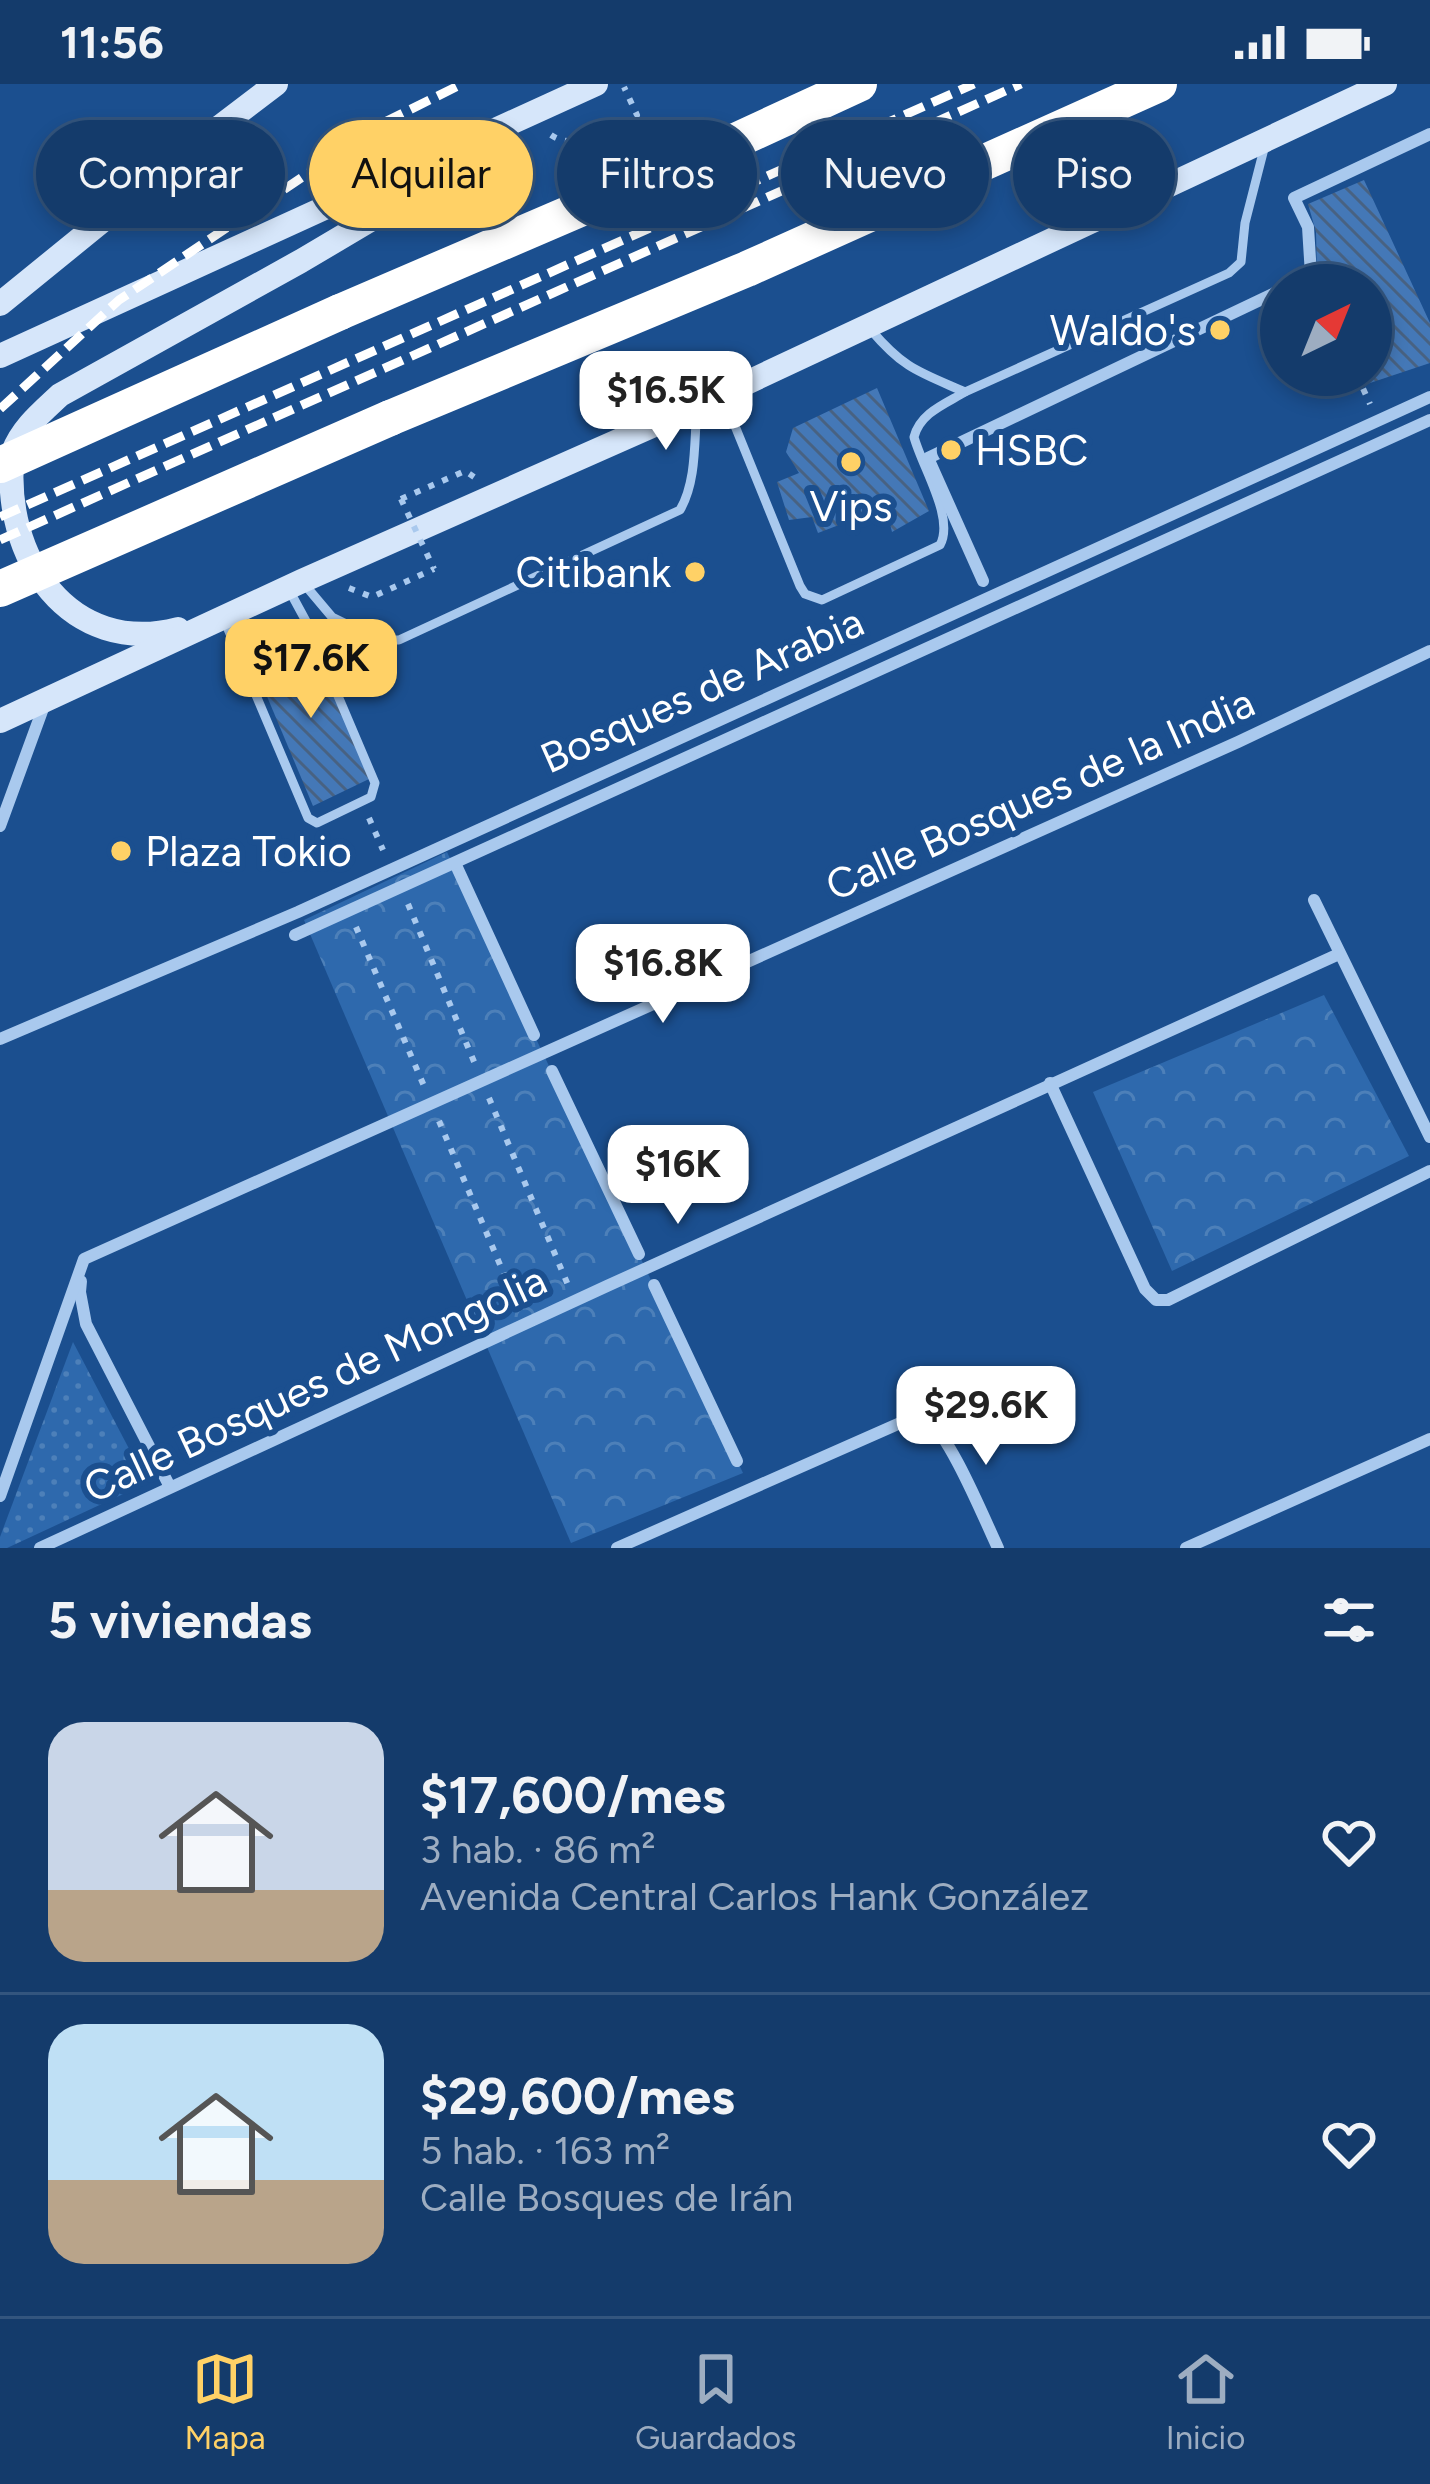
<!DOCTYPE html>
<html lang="es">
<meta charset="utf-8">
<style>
:root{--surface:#143b6b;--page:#214673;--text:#f1f3f6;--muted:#9dadc1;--line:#33557e;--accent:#ffd166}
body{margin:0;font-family:Figtree,sans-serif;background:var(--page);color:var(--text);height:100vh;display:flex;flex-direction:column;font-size:45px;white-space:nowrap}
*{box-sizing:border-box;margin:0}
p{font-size:39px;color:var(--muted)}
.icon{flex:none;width:66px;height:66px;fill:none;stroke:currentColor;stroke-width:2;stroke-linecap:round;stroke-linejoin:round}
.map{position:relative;height:1464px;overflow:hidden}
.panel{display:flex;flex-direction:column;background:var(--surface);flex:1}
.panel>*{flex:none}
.banner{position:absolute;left:36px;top:36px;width:1359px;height:108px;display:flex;gap:24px}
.needle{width:78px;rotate:43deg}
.controls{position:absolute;left:1260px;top:180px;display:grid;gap:24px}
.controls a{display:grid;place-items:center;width:132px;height:132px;border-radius:50%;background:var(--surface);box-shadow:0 6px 18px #0003,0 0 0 3px var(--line);font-size:60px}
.price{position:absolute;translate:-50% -102px;padding:0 27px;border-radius:24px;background:#fff;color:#222;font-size:39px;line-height:78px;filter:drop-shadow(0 3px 6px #0008)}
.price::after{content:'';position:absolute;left:50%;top:72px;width:36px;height:27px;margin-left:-18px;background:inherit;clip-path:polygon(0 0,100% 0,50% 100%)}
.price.current{background:var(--accent);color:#111}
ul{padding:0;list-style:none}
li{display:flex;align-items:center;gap:36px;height:300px;padding:0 48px}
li+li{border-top:3px solid var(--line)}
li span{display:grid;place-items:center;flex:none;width:336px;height:240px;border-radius:36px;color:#555}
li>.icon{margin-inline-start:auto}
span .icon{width:144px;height:144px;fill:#fffc;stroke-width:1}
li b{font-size:51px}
h2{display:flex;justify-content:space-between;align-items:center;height:144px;padding:0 48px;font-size:51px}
.tag{padding:0 42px;border-radius:54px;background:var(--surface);box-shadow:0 6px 18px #0003,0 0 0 3px var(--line);font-size:42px;line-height:108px}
.tag.current{background:var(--accent);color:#111}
.status{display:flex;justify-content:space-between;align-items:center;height:84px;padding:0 60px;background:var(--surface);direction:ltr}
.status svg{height:33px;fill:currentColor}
.tabs{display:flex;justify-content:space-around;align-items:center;height:168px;border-top:3px solid var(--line);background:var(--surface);font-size:33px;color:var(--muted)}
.tabs a{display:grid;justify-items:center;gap:6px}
.tabs .current{color:var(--accent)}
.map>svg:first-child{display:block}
.grass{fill:url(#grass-dots)}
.park{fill:url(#park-crowns)}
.building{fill:url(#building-back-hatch)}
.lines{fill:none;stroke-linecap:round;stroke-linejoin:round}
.path{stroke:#a9c9ee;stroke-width:6;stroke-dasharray:6 9;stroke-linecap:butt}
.lane{stroke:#a9c9ee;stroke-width:9}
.street{stroke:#a9c9ee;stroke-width:12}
.secondary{stroke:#d6e6fa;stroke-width:24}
.highway{stroke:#fff;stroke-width:36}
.rail{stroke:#fff;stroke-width:9;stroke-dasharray:21 9;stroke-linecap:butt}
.path-bridge{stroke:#a9c9ee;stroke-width:6;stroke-dasharray:6 9;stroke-linecap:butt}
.highway-bridge{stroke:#fff;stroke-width:36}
.poi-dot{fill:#ffd166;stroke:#1b4f8f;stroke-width:4.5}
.labels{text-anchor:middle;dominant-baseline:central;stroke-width:12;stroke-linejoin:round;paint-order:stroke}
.poi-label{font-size:42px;fill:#fff;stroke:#1b4f8f;text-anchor:end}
.street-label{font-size:42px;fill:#fff;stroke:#1b4f8f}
</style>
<div class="status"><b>11:56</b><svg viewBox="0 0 49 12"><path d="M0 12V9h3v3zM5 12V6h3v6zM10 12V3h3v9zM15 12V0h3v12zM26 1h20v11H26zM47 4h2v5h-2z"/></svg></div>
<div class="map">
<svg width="1430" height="1464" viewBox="0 0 1430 1464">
<defs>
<pattern id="grass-dots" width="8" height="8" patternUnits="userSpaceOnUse" patternTransform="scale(3)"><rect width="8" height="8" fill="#2e69ad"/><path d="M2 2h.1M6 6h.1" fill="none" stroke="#4d80b9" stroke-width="1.8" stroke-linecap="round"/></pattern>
<pattern id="park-crowns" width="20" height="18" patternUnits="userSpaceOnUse" patternTransform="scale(3)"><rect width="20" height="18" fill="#2e69ad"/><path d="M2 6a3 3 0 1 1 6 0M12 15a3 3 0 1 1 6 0" fill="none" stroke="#4d80b9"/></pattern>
<pattern id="building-back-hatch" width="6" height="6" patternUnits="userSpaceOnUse" patternTransform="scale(3)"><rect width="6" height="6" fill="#4478b7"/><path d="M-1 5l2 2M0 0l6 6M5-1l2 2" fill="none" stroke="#486282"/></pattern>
</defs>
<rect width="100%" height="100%" fill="#1b4f8f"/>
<path class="grass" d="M73,1258l74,141 -140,65h-7v-11z"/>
<g class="park">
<path d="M447,768l296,621 -172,70 -267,-623z"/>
<path d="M1324,911l85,161 -237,115 -79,-179z"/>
</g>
<g class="building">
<path d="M1364,96l66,143v40l-63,21 -5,-9h9v-90h-51l-3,-7 -1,-46 -8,-28z"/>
<path d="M877,304l52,123 -37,21 -6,-25 -68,26 -6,-16 -23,3 -12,-38 22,-9 -13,-21 7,-24z"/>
<path d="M310,553l59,142 -56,27 -60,-143z"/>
</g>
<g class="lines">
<g class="path">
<path d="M551,51c26,18 60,-8 86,-20l-13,-28"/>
<path d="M1357,291l13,29"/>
<path d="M401,415l64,-28 9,6"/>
<path d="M349,504l23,9 62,-28"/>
<path d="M369,734l14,32"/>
<path d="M408,820l67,160"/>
<path d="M356,843l68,159"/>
<path d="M489,1014l79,187"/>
<path d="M439,1037l79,186"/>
</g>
<g class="lane">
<path d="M871,246c33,39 48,42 94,62l264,-119 12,-11 4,-39 20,-78"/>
<path d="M722,310l78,192 5,8 17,6 118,-55c15,-27 -18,-78 -26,-108 6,-24 31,-33 51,-45"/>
<path d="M305,501l27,32 47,23h20l281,-130c17,-29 14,-70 17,-103"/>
<path d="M225,538l83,196 9,5 54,-26 4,-14 -68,-160 -19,-35"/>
</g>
<g class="street">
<path d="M1291,201l20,-10 -3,-48 -14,-29 136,-64"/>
<path d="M983,497l-55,-123 353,-168"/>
<path d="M0,742l45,-123"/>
<path d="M455,779l79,172"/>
<path d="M1314,816l116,237"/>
<path d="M295,851l1135,-515"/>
<path d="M0,955l298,-127 1132,-515"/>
<path d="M552,987l87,183"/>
<path d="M1050,999l95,206 11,11h12l262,-129"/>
<path d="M81,1197l-1,11 6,32 84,163"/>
<path d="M654,1201l83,176"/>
<path d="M0,1412l84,-237 1154,-517 192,-91"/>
<path d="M40,1464l567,-262 732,-332"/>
<path d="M617,1464l290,-128c7,-1 13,-2 20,1 21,9 59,102 71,127"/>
<path d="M1186,1464l244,-109"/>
</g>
<g class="secondary">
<path d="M0,220l188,-153 88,-67"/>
<path d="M0,272l596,-272"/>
<path d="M178,545c-107,28 -178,-71 -165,-177 9,-24 29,-40 47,-57l241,-134 108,-64 74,-62"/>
<path d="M0,637l302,-140 395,-175 688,-322"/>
</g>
<g class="highway">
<path d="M340,228l354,-152 165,-76"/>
<path d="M390,334l357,-149 412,-185"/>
</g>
<g class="rail">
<path d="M0,325l119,-109 264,-177 79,-39"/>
<path d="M0,433l974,-433"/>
<path d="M0,456l1021,-456"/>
</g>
<path class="path-bridge" d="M401,415l33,70"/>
<g class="highway-bridge">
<path d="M0,381l340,-153"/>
<path d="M0,505l390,-171"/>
</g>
</g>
<g class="poi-dot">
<circle cx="1220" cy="246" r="12"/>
<circle cx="951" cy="366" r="12"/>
<circle cx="851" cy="378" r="12"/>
<circle cx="695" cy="488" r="12"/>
<circle cx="121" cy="767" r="12"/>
</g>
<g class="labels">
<g class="poi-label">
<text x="1196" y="246">Waldo's</text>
<text x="975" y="366" text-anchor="start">HSBC</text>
<text x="851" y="422" text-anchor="middle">Vips</text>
<text x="671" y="488">Citibank</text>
<text x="145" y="767" text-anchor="start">Plaza Tokio</text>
</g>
<g class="street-label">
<text transform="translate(702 606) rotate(-24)">Bosques de Arabia</text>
<text transform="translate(1040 710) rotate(-24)">Calle Bosques de la India</text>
<text transform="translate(315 1300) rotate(-25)">Calle Bosques de Mongolia</text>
</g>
</g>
</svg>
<div class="controls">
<a><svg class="needle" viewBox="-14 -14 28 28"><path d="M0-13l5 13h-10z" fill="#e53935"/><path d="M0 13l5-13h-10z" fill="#9dadc1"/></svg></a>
</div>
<b class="price" style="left:666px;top:369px">$16.5K</b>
<b class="price current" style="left:311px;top:637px">$17.6K</b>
<b class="price" style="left:663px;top:942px">$16.8K</b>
<b class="price" style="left:678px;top:1143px">$16K</b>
<b class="price" style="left:986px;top:1384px">$29.6K</b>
<div class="banner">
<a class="tag">Comprar</a>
<a class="tag current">Alquilar</a>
<a class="tag">Filtros</a>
<a class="tag">Nuevo</a>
<a class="tag">Piso</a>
</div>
</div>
<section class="panel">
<h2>5 viviendas<svg class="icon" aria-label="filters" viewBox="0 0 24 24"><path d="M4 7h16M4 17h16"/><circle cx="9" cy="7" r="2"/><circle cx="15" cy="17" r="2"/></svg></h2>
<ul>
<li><span style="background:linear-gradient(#c9d6e8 70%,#b9a48a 0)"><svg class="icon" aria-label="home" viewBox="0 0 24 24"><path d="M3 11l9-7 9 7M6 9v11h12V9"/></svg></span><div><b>$17,600/mes</b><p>3 hab. · 86 m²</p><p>Avenida Central Carlos Hank González</p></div><svg class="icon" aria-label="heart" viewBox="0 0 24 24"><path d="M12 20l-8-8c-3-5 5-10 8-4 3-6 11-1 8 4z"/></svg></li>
<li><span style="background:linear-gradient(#bfe0f5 65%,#b9a48a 0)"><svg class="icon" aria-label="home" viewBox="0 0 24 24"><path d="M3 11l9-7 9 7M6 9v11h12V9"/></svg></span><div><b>$29,600/mes</b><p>5 hab. · 163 m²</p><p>Calle Bosques de Irán</p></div><svg class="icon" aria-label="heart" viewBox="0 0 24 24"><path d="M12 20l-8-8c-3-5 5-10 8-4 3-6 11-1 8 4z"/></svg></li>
</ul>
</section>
<nav class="tabs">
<a class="current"><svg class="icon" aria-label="map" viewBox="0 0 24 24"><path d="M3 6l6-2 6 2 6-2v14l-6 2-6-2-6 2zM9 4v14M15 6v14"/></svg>Mapa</a>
<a><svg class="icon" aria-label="saved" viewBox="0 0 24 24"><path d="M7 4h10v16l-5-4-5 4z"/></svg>Guardados</a>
<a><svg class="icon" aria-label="home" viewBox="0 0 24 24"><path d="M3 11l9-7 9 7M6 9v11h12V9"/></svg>Inicio</a>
</nav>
